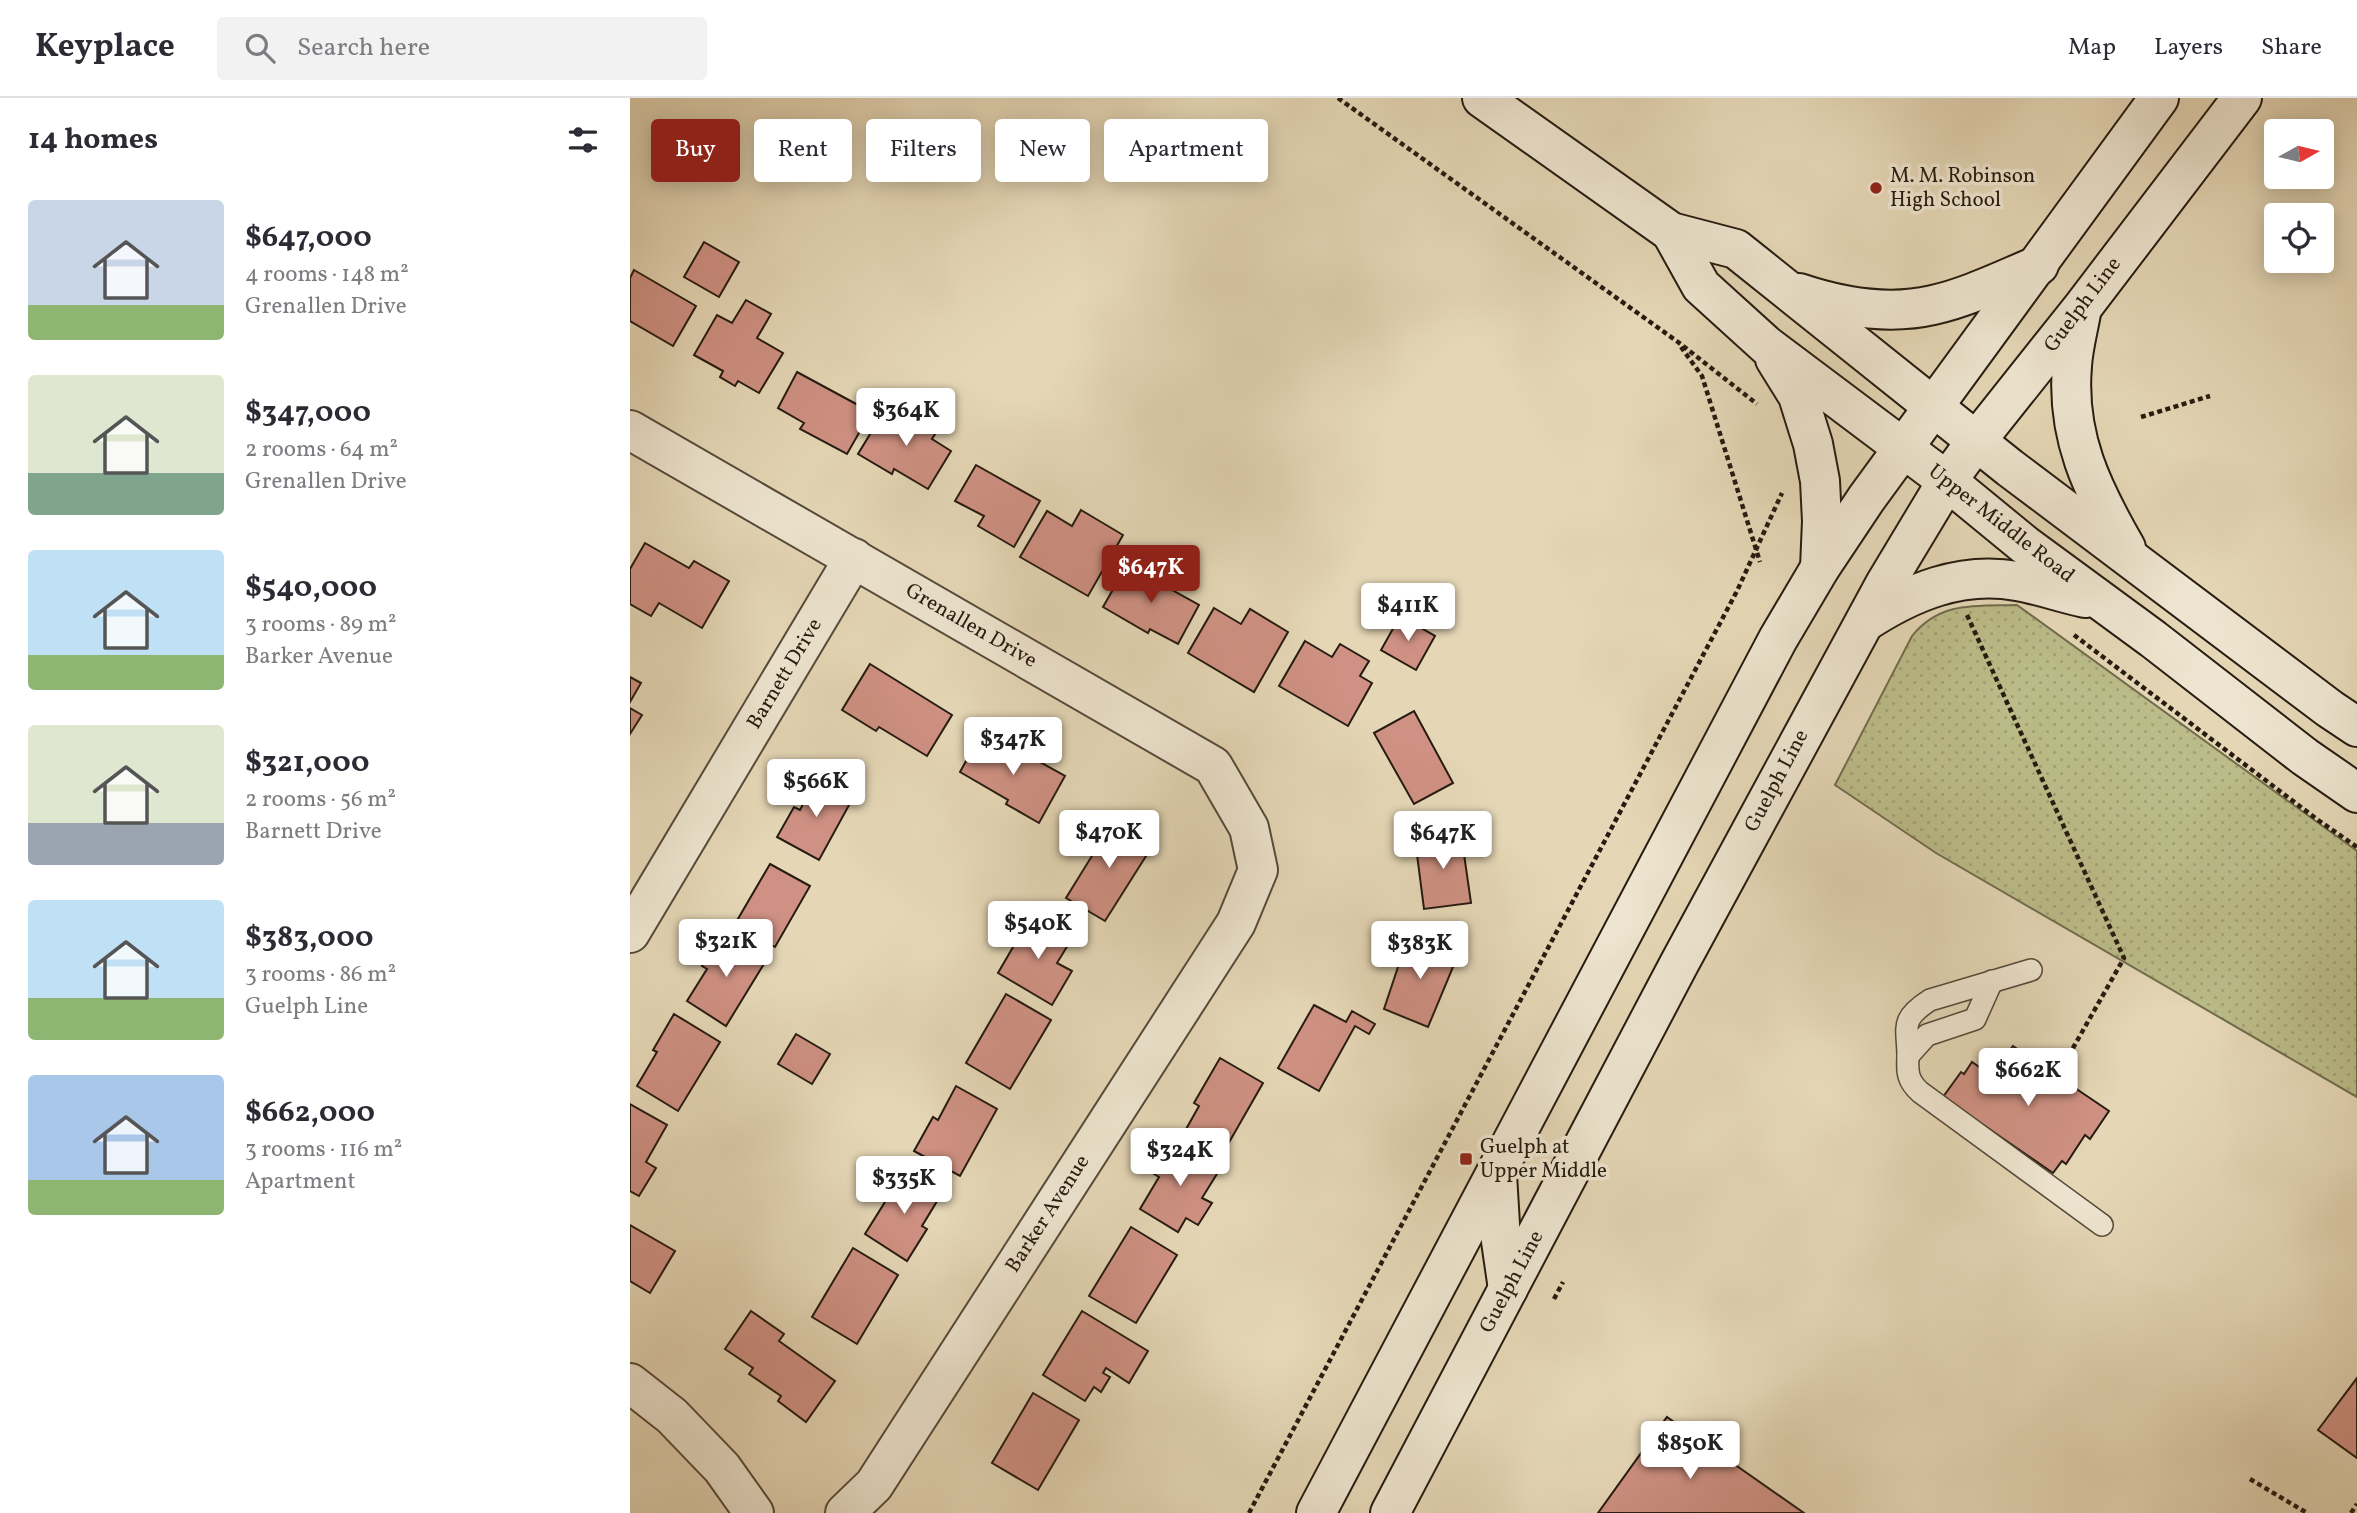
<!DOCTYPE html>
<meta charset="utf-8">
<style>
:root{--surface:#fff;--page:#f2f2f3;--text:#2b2b33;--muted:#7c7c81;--line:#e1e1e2;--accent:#8f2418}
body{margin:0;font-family:Vollkorn,serif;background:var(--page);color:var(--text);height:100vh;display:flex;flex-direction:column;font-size:26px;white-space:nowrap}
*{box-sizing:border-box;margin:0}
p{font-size:23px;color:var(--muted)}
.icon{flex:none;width:38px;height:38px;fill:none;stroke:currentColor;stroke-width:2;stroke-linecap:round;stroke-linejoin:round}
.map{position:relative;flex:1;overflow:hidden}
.sheet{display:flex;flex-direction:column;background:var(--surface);width:630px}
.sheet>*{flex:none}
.guide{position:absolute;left:21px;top:21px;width:665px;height:63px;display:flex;gap:14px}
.needle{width:46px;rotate:82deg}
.controls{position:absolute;left:1634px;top:21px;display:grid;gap:14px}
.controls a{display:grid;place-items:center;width:70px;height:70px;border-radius:7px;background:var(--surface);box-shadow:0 4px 18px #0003;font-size:35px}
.price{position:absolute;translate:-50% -60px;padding:0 16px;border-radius:7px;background:#fff;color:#222;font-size:23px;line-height:46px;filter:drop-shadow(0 2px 4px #0008)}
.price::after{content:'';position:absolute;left:50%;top:42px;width:21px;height:16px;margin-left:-10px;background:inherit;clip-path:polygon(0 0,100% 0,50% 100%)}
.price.on{background:var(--accent);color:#fff}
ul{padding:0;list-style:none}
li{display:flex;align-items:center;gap:21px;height:175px;padding:0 28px}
li span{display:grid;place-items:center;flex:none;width:196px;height:140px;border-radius:7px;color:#555}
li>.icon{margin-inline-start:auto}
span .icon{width:84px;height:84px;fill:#fffc;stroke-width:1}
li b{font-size:30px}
h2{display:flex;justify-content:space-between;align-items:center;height:84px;padding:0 28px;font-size:30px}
.tag{padding:0 24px;border-radius:7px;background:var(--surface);box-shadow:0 4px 18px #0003;font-size:24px;line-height:63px}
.tag.on{background:var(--accent);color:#fff}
header{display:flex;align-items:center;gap:42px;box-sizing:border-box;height:98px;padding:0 35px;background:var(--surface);border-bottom:2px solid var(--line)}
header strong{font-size:33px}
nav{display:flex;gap:38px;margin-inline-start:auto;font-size:24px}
.search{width:490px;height:63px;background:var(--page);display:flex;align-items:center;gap:18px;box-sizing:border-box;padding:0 24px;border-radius:7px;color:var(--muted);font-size:26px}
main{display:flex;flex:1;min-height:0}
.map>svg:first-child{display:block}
.grass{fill:url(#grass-dots);stroke:#706c4c;stroke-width:2}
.building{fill:#cf9183;stroke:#261b10;stroke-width:2}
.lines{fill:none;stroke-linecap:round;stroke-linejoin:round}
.lane-casing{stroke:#564a3a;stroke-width:24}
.street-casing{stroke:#564a3a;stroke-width:42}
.secondary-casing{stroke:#261b10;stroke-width:42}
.path{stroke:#261b10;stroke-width:4.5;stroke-dasharray:5 3.5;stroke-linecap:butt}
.lane{stroke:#eee5d0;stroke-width:21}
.street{stroke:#eee5d0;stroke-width:38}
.secondary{stroke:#eee5d0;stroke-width:38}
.poi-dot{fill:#8f2418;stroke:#eee5d0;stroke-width:2.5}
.labels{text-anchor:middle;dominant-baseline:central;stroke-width:7;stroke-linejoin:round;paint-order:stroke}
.poi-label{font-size:21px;fill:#261b10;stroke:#eee5d0;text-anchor:start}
.street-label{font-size:21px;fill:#261b10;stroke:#eee5d0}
</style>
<header>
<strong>Keyplace</strong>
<div class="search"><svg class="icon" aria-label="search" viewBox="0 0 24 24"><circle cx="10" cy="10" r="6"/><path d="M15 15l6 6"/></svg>Search here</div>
<nav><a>Map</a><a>Layers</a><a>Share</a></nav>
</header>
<main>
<section class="sheet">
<h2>14 homes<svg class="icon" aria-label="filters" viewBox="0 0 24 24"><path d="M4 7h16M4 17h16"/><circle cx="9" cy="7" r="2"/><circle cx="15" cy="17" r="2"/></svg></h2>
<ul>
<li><span style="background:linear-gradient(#c9d6e8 75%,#8fb573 0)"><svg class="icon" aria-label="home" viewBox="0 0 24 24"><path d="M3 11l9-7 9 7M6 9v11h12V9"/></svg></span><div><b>$647,000</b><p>4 rooms · 148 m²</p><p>Grenallen Drive</p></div></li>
<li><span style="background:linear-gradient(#dfe7d0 70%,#7fa58c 0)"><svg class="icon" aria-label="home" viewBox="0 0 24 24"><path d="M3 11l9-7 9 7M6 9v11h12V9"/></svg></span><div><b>$347,000</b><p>2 rooms · 64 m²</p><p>Grenallen Drive</p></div></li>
<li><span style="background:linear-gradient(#bfe0f5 75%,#8fb573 0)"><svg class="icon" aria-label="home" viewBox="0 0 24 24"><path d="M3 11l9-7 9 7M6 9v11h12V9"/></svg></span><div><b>$540,000</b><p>3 rooms · 89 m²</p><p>Barker Avenue</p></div></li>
<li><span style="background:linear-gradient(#dfe7d0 70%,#9aa5b1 0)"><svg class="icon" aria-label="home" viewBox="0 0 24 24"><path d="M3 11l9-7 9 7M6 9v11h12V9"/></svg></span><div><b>$321,000</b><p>2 rooms · 56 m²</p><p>Barnett Drive</p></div></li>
<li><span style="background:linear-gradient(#bfe0f5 70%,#8fb573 0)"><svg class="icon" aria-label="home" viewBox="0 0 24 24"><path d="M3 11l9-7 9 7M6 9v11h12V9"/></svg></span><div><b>$383,000</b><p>3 rooms · 86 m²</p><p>Guelph Line</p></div></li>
<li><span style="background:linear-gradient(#a9c7e8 75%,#8fb573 0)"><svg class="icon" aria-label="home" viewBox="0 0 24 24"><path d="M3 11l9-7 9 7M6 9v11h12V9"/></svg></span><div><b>$662,000</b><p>3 rooms · 116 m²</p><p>Apartment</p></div></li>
</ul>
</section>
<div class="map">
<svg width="1727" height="1415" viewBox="0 0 1727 1415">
<defs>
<pattern id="grass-dots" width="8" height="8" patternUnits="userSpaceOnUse" patternTransform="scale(1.75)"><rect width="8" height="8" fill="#bbbc89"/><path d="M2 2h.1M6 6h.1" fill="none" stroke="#a1a175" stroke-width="1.8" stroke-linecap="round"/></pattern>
</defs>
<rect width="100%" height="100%" fill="#e5d7b6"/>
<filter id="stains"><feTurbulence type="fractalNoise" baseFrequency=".00286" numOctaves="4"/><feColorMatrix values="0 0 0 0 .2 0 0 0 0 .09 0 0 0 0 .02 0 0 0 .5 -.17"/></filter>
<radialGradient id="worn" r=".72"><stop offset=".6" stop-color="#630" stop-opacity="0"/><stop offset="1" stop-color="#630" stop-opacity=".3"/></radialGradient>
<path class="grass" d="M1387,507l340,246v246l-421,-244 -101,-68 77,-149c28,-35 64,-30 105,-31z"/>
<g class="building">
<path d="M74,144l35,20 -20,35 -35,-20z"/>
<path d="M4,172l62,36 -23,40 -43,-25v-43z"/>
<path d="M116,202l25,14 -14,24 26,15 -24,40 -21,-12 -3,5 -15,-9 3,-6 -29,-16 23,-40 15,8z"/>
<path d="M167,274l74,40 -24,42 -47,-25 4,-6 -26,-15z"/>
<path d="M256,310l27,16 6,-11 21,13 -8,13 19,12 -23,38 -34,-20 -2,5 -34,-20z"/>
<path d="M346,367l64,36 -26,46 -36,-21 6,-10 -29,-15z"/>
<path d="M451,412l42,25 -35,61 -68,-39 27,-46 25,15z"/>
<path d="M15,445l44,25 5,-7 35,20 -27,47 -43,-25 -8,13 -21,-12v-35z"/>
<path d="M497,467l72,40 -21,39 -28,-15 -2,4 -45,-26z"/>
<path d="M584,510l27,16 9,-15 38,23 -34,60 -66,-39z"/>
<path d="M770,518l35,20 -19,34 -35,-20z"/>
<path d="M675,543l27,16 8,-13 29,17 -9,15 12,7 -24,43 -69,-40z"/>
<path d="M240,566l82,51 -25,41 -48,-29 -3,4 -34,-21z"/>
<path d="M0,579l11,6 -11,19z"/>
<path d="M0,610l12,7 -12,19z"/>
<path d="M784,613l39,72 -39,21 -40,-71z"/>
<path d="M351,636l48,27 2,-4 34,19 -26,47 -33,-19 2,-4 -48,-28z"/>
<path d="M188,678l36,20 -35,64 -42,-23 17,-30 6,3z"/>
<path d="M480,720l43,27 -48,76 -39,-23 29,-47 -4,-2z"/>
<path d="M831,735l10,70 -47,6 -9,-70z"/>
<path d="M140,766l40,22 -35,61 -40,-23z"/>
<path d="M401,818l40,24 -14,23 15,8 -20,34 -54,-32z"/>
<path d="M93,834l44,27 -41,67 -39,-25 20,-32 -5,-3z"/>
<path d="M779,836l49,21 -30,72 -44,-18z"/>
<path d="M376,896l45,26 -41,69 -44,-26z"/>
<path d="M684,907l32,17 6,-11 23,13 -6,10 -14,-8 -36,65 -41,-23z"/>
<path d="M44,916l46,28 -42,69 -41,-25 20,-34 -4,-2z"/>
<path d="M166,936l34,20 -18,30 -34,-20z"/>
<path d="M1383,948l96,65 -19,28 -5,-4 -19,29 -4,-3 -9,12 -110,-76 18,-25 3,2 8,-12 20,14z"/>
<path d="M590,960l43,25 -40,70 -38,-22 14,-25 -5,-3z"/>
<path d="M326,988l41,23 -37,67 -46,-25 19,-34 5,3z"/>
<path d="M0,1006l37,21 -21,37 10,6 -17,28 -9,-5z"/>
<path d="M544,1043l46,28 -18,29 10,5 -14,22 -12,-7 -8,14 -38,-23 19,-32 -5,-3z"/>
<path d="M275,1072l37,23 -20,33 5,3 -20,32 -42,-27z"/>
<path d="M0,1127l45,26 -25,42 -20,-12z"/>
<path d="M501,1129l46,28 -41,68 -47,-27z"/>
<path d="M223,1150l45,27 -41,69 -45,-27z"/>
<path d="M121,1213l33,23 -5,7 56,40 -29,41 -28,-21 3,-5 -32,-22 4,-6 -28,-19z"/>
<path d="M452,1213l66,40 -19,32 -23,-15 -3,5 7,4 -9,15 -7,-5 -9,14 -42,-26z"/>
<path d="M1727,1280v80l-39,-28z"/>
<path d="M403,1295l46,27 -41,70 -46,-27z"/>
<path d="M1037,1319l137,96h-206z"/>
</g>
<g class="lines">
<defs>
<g id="lane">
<path d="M1401,872l-101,30c-31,20 -22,27 -22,57 -1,16 0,24 12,35l182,133"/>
<path d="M1278,958l19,-21 48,-16 17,-38"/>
</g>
<g id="street">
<path d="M0,332l583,336 36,62 9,42 -22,53 -362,562 -29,28"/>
<path d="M0,835l224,-375"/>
<path d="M0,1285l42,33 50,52 32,45"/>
</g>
<g id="secondary">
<path d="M852,0l189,134 65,17 274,219 320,241 27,18"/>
<path d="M1041,134l30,54 65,59 181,136 78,64 128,94 152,118 52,36"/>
<path d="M1169,195c42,14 91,22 134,12 36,-8 72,-26 106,-40"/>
<path d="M1451,215c-3,17 -8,35 -9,53 -6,70 20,123 54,182"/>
<path d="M1145,261l23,37 15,48 7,37 2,40 -2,47"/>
<path d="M1235,524c46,-30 96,-51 152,-41 23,4 45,12 68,17"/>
<path d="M867,1077l4,66 7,48"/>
<path d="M686,1415l462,-874 42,-71 46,-69 293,-401"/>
<path d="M760,1415l289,-549 206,-380 62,-103 30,-41 105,-132 160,-210"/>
</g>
</defs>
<use href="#lane" class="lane-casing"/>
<use href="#street" class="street-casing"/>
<use href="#secondary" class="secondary-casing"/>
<g class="path">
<path d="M708,0l340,244 79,62"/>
<path d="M1051,249l21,29 58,186"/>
<path d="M1511,319l69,-21"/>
<path d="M1337,517l157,343 -55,97"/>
<path d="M1444,537l244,185 39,27"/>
<path d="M924,1201l9,-17"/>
<path d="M1620,1381l57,34"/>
<path d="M619,1415l488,-922 45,-98"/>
<path d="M1721,1415l6,-9"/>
</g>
<use href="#lane" class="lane"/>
<use href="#street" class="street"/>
<use href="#secondary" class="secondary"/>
</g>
<g class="poi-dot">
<circle cx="1246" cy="90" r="7"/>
<rect x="829" y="1054" width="14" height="14" rx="3.5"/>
</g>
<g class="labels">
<g class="poi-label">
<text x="1260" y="78">M. M. Robinson<tspan x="1260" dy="24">High School</tspan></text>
<text x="850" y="1049">Guelph at<tspan x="850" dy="24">Upper Middle</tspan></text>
</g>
<g class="street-label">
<text transform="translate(1453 207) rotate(-53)">Guelph Line</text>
<text transform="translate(1371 426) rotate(38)">Upper Middle Road</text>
<text transform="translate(341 528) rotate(30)">Grenallen Drive</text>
<text transform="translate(155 576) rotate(-59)">Barnett Drive</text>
<text transform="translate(1147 683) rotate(-62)">Guelph Line</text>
<text transform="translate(418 1116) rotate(-57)">Barker Avenue</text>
<text transform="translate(882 1184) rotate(-62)">Guelph Line</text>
</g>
</g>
<rect width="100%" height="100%" filter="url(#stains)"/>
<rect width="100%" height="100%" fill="url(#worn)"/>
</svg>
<div class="controls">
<a><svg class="needle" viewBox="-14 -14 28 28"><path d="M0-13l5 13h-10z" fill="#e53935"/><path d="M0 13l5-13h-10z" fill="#7c7c81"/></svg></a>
<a><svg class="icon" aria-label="locate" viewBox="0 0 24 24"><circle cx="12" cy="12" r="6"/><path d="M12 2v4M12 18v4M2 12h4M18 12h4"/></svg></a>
</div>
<b class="price" style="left:276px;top:350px">$364K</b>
<b class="price on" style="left:521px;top:507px">$647K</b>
<b class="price" style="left:778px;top:545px">$411K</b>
<b class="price" style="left:383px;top:679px">$347K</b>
<b class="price" style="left:186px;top:721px">$566K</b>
<b class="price" style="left:479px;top:772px">$470K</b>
<b class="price" style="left:813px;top:773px">$647K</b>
<b class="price" style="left:408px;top:863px">$540K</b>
<b class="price" style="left:96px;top:881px">$321K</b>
<b class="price" style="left:790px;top:883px">$383K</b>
<b class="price" style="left:1398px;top:1010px">$662K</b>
<b class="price" style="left:550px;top:1090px">$324K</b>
<b class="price" style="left:274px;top:1118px">$335K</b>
<b class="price" style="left:1060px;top:1383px">$850K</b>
<div class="guide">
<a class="tag on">Buy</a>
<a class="tag">Rent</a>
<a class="tag">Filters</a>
<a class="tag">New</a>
<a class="tag">Apartment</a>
</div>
</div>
</main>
